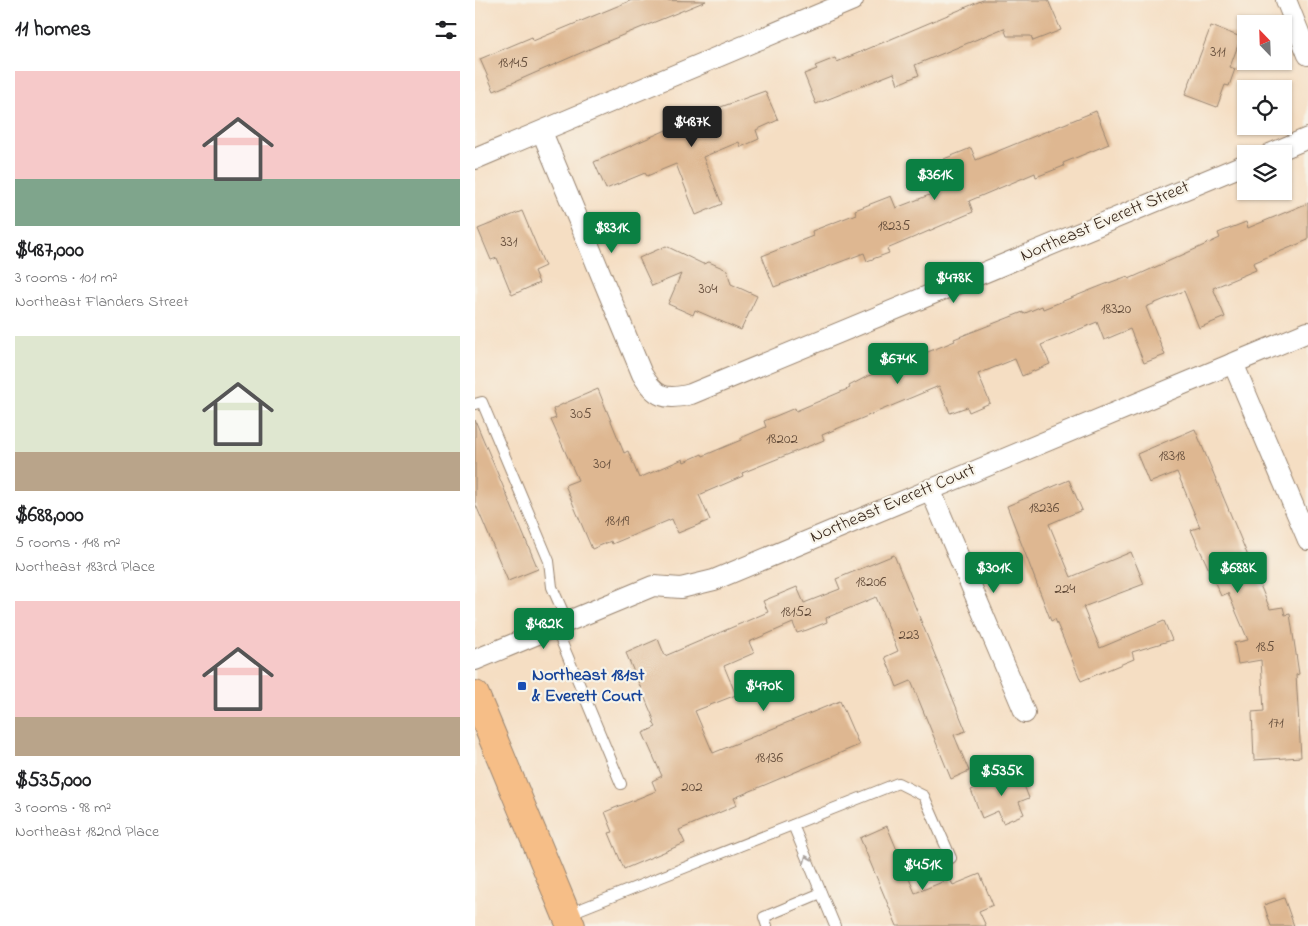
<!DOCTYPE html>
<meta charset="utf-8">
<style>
:root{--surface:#fff;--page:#f2f2f2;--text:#202124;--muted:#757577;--accent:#0b8043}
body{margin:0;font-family:"Indie Flower",sans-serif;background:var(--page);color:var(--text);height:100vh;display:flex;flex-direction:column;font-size:19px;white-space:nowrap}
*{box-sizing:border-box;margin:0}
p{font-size:16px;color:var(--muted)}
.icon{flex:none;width:28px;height:28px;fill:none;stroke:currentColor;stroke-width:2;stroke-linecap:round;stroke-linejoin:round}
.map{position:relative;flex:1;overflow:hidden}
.details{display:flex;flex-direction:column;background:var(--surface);width:475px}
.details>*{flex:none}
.needle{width:32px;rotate:337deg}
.fabs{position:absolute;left:762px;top:15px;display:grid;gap:10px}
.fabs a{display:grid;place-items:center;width:55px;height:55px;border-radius:0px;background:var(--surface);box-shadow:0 1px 4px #0004;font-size:25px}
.price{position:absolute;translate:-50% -42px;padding:0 11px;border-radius:5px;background:var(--accent);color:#fff;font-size:16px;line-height:32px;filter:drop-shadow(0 1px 2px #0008)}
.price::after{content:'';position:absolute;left:50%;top:30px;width:15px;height:11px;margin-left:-8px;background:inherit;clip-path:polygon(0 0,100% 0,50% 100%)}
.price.current{background:#222;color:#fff}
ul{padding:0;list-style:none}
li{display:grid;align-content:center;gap:10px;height:265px;padding:0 15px}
li span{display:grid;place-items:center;height:155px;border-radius:0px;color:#555}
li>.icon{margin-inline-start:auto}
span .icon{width:90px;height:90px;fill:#fffc;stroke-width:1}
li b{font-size:21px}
h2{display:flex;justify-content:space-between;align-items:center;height:60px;padding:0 15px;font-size:21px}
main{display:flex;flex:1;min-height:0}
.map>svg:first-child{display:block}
.building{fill:#deb791}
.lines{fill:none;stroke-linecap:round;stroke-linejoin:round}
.service-casing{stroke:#988470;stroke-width:12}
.minor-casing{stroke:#988470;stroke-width:22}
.primary-casing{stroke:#988470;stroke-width:30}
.service{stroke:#fff;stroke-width:10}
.minor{stroke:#fff;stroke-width:20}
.primary{stroke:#f6be87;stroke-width:28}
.oneway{stroke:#a79f9a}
.transit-dot{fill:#1a4fb4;stroke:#f7f3e8;stroke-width:2}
.labels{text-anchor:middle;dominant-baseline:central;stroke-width:4.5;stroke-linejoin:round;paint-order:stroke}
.number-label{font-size:15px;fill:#644d3b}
.street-label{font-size:18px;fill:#3b2a1e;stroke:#f7f3e8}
.transit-label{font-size:18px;font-weight:bold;fill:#164399;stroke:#f7f3e8;text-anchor:start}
</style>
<main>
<section class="details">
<h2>11 homes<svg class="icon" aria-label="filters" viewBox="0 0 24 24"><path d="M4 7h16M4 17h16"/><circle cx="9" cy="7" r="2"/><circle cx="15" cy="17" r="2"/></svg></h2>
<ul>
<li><span style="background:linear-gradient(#f6c9c9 70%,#7fa58c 0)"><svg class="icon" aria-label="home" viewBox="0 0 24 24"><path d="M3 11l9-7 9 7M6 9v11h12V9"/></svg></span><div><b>$487,000</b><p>3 rooms · 101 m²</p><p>Northeast Flanders Street</p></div></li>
<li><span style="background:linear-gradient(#dfe7d0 75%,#b9a48a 0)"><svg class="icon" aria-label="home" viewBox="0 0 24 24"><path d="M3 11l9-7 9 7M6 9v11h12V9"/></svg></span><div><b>$688,000</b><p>5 rooms · 148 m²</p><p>Northeast 183rd Place</p></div></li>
<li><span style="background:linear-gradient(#f6c9c9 75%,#b9a48a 0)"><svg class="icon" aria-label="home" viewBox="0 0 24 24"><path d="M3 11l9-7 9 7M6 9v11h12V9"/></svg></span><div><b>$535,000</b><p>3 rooms · 98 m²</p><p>Northeast 182nd Place</p></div></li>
</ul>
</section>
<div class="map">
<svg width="833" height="926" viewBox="0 0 833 926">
<rect width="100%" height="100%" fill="#f7f3e8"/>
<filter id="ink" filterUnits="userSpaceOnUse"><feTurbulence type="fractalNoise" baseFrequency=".02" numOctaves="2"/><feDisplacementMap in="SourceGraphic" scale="10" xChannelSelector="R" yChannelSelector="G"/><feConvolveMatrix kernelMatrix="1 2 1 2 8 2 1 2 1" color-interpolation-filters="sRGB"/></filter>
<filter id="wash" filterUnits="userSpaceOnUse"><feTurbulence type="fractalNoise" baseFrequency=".0096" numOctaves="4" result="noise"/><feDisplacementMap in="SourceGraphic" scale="20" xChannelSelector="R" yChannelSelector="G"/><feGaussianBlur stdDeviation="1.12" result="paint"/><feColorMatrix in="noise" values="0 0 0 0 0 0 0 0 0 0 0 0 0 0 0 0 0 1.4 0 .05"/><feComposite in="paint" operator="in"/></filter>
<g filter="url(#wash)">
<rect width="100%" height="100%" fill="#f5dec3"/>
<g id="blocks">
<g class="building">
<path d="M157,0l74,1 -105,43 -107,47 -14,-32 52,-22 1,4z"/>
<path d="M508,0h65l13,30 -28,11 -2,-5h-24l-3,-8 -89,37 4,10 -21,9 -4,-11 -78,31 -12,-30 13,-5 -2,-3 20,-8 2,4z"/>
<path d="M736,26l30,11 -11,30 5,2 -6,17 -4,-1 -8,22 -32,-12z"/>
<path d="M290,91l13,29 -22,10 3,9 -18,8 -2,-5 -36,15 19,47 -26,11 -20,-51 -29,12 -2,-3 -39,16 -12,-27 113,-50z"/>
<path d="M621,111l13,33 -46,19 1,3 -28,11 -1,-4 -66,28 4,11 -86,37 2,4 -22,8 -3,-8 -90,34 -12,-31 51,-20 -1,-5 44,-17 -1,-4 36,-14 5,12 41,-16 -5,-12 18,-7 -6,-14 27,-11 5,12z"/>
<path d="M833,203v37l-55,23 3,7 -43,18 12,29 -26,11 -15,-37 -38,16 19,48 -21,8 -14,-34 -26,11 -7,-18 -56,23 9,19 -28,12 -7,-17 -37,15 12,29 -21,9 -2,-5 -17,6 -11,-27 -117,49 2,5 -82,33 1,3 -44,19 11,25 -32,13 -6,-14 -60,25 -1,-3 -19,8 -27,-64 13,-5 -27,-60 5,-2 -3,-9 10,-5 35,-15 26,64 4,-2 11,27 44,-19 1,3 18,-8 1,2 38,-16v-2l25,-11 -2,-6 31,-13 1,3 54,-23 -1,-2 19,-10 87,-35 -1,-2 69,-27v2l19,-8 1,3 63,-25 22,-8 1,3 91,-41 -2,-5 28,-11 2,6z"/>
<path d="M47,211l23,55 -11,5 5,12 -27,12 -15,-37 -6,2 -13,-31z"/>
<path d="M191,246l37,18 6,-2 18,8 4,14 26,12 -16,34 -46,-20 -2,5 -25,-11 13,-30 -29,12 -13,-28z"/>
<path d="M0,420l63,149 -30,12 -33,-78z"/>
<path d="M720,429l75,180 13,-2 2,8 5,-1 9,60 -3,1 5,82 -47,3 -2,-48 12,-1 -3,-51 -23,4 -4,-21 14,-3 -20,-47 -7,3 -30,-66 9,-3 -23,-55 -28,11 -12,-29z"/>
<path d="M594,480l13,30 -33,14 22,53 60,-25 13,32 -61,23 17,41 64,-27 8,19 -40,12 2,7 -53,22 -26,-62 -4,2 -44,-115z"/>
<path d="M419,555l72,176 -12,4 15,36 -18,8 -40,-98 -14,6 -12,-30 13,-6 -22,-54 -50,21 1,4 -20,8 -10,3 -4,-10 -44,19 5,11 -30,13 12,29 -41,16 18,42 127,-52 19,44 -125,53 3,7 -58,25 6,13 -61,26 -15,-36 4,-1 -8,-20 51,-21 -4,-10 10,-5 -19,-43 13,-6 -3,-5h2l-29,-69 32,-14 7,17 103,-44 -5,-11 34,-14 7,16 36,-14 -4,-10z"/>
<path d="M543,770l11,28 -10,4 5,12 -21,9 -5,-12 -16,7 -11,-28z"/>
<path d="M412,826l28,67 35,-14 3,6 27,-11 13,31 -14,6 7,15h-89l-37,-88z"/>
<path d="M809,898l10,28h-23l-7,-21z"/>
</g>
</g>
</g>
<g filter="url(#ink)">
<use href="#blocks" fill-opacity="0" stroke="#988470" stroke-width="1"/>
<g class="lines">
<defs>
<g id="service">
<path d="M0,404l7,-2 67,159 3,26 15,34"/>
<path d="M80,626l66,158"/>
<path d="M318,825l42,101"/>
<path d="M93,914l330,-131 26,13 27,62"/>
<path d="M292,926l-3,-9 57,-24"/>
</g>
<g id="minor">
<path d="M811,0l22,55"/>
<path d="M67,132l100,242c13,23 23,27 49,20l555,-230"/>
<path d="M795,154l38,-16"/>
<path d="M0,159l378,-159"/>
<path d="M758,363l75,177"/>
<path d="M455,489l95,224"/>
<path d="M0,660l178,-74 28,2 33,-8 594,-248"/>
</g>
<path id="primary" d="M0,695l96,231"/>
</defs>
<use href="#service" class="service-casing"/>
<use href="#minor" class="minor-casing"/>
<use href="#primary" class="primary-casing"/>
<use href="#service" class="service"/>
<use href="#minor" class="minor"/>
<use href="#primary" class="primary"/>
</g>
<defs><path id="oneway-chevron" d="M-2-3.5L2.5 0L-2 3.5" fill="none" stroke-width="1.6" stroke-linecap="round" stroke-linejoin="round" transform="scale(1.25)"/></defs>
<use class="oneway" href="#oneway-chevron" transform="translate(332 859) rotate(-113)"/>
</g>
<rect class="transit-dot" x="42" y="681" width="10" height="10" rx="2.5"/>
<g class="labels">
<g class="number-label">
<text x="743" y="52">311</text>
<text x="38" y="63">18145</text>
<text x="419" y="226">18235</text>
<text x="34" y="242">331</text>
<text x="233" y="289">304</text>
<text x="641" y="309">18320</text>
<text x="106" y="414">305</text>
<text x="307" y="439">18202</text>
<text x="697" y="456">18318</text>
<text x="127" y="464">301</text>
<text x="569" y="508">18236</text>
<text x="142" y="521">18119</text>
<text x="396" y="582">18206</text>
<text x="590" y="589">224</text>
<text x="321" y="612">18152</text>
<text x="434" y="635">223</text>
<text x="790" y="647">185</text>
<text x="801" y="723">171</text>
<text x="294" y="758">18136</text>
<text x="217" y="787">202</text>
</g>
<g class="street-label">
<text transform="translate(630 222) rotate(-23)">Northeast Everett Street</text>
<text transform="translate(418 504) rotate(-23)">Northeast Everett Court</text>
</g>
<g class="transit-label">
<text x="57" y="676">Northeast 181st<tspan x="57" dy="21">&amp; Everett Court</tspan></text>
</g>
</g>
</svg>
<div class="fabs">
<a><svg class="needle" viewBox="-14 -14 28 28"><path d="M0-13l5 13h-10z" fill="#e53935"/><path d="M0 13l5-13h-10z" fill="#757577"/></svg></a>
<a><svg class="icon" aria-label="locate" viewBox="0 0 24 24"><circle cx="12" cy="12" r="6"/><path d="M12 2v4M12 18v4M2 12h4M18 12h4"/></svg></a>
<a><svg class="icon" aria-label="layers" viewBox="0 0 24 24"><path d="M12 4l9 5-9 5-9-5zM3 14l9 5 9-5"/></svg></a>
</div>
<b class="price current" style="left:217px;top:148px">$487K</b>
<b class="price" style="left:460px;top:201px">$361K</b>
<b class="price" style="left:137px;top:254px">$831K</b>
<b class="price" style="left:479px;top:304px">$478K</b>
<b class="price" style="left:423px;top:385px">$674K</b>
<b class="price" style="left:519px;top:594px">$301K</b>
<b class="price" style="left:763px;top:594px">$688K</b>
<b class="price" style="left:69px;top:650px">$482K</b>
<b class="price" style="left:289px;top:712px">$470K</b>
<b class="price" style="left:527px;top:797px">$535K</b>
<b class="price" style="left:448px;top:891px">$451K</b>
</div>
</main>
